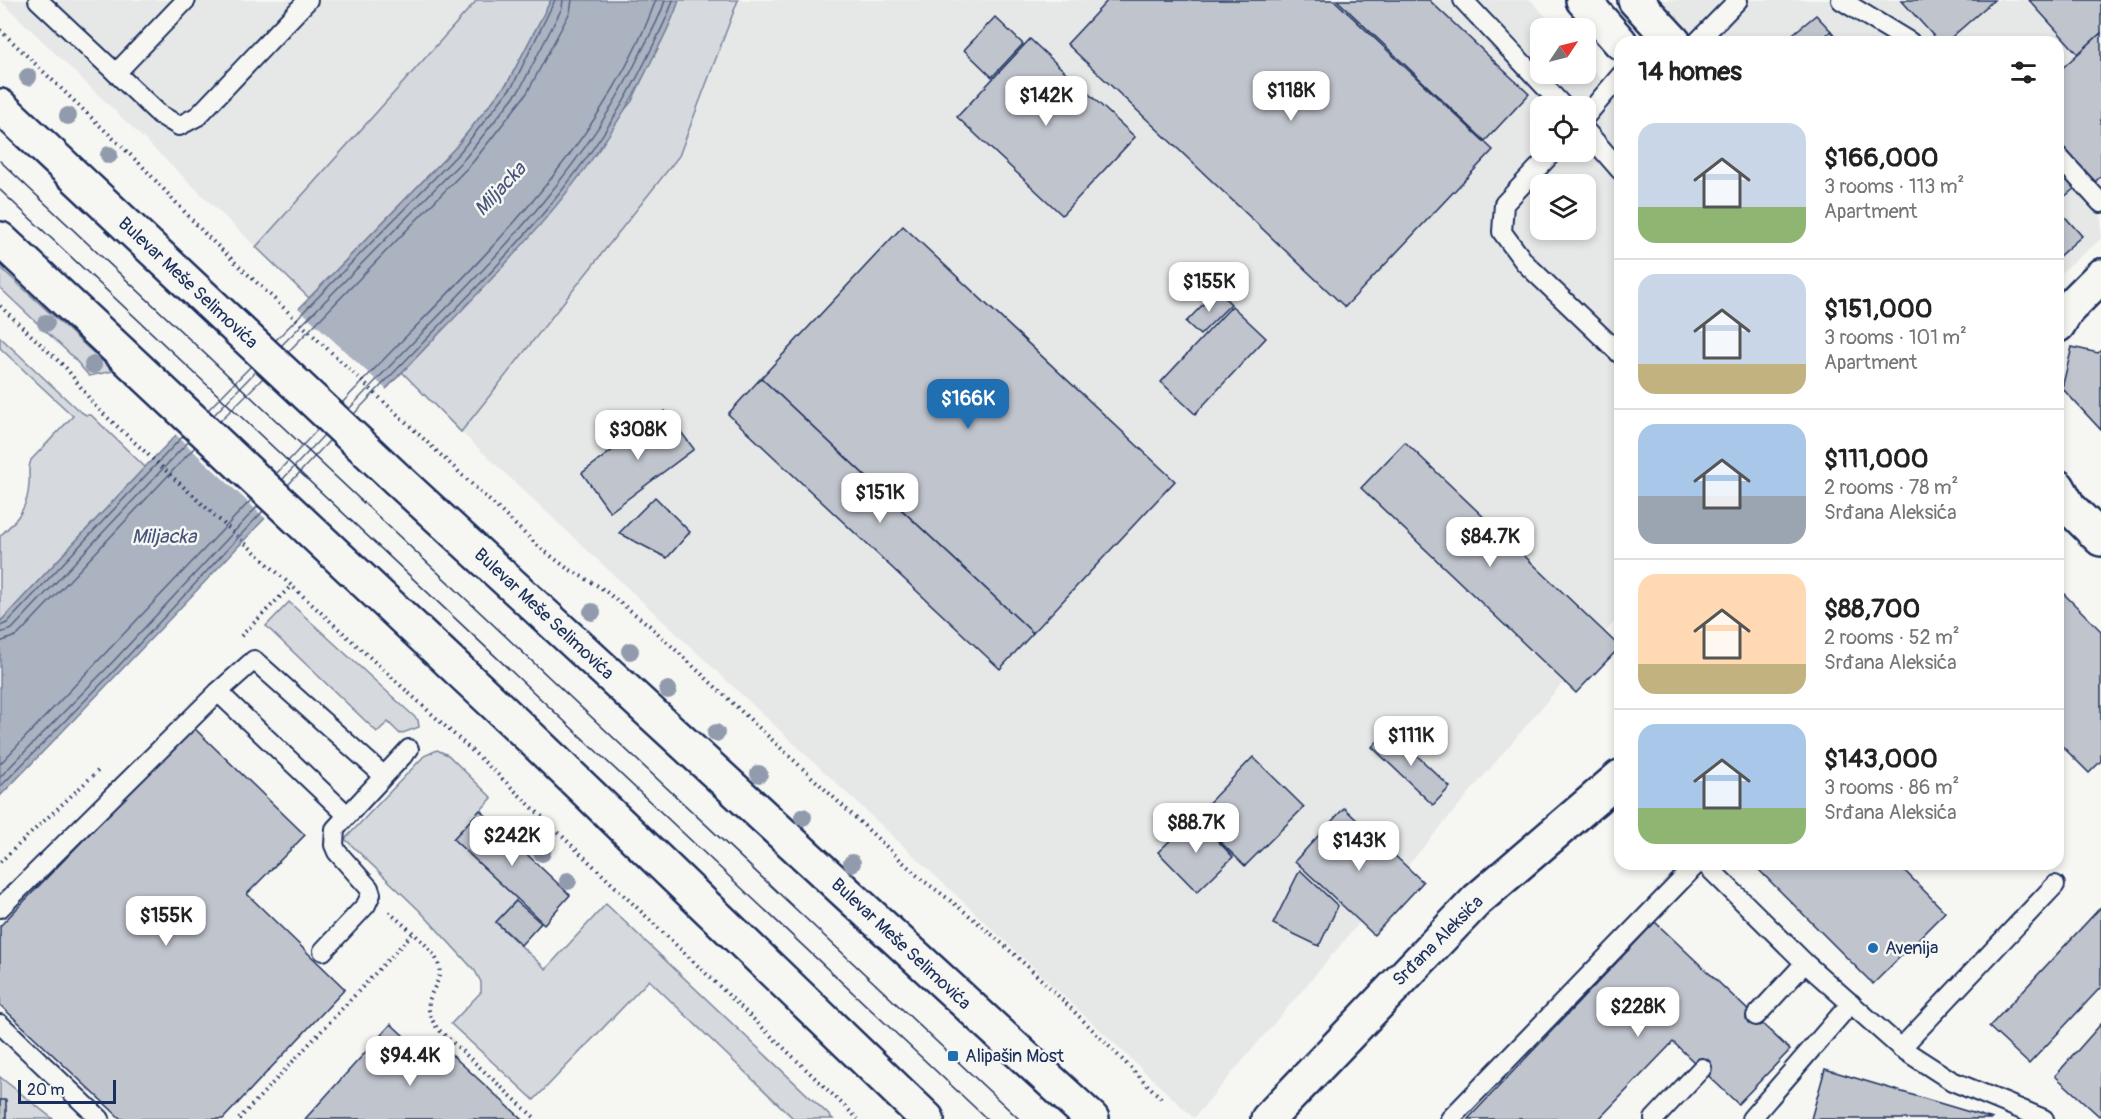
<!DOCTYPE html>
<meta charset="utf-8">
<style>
:root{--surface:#fff;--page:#f2f2f2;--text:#222;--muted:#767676;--line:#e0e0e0;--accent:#1f6fb2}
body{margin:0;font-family:Pangolin,sans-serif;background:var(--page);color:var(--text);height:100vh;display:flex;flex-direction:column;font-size:22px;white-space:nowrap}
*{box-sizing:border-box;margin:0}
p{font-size:20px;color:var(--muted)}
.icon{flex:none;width:33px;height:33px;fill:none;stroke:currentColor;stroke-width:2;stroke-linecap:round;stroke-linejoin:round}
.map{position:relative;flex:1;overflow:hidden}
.panel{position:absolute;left:1614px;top:36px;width:450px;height:834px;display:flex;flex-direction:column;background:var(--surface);border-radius:18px;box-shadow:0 3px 9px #0003}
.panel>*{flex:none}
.needle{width:39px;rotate:55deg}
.controls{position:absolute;left:1530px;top:18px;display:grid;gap:12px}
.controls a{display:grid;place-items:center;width:66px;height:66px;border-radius:12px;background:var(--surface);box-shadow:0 3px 9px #0003;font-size:30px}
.scale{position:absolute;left:18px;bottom:15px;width:98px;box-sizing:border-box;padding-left:6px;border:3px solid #1b2f5e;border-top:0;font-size:16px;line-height:21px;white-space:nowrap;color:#1b2f5e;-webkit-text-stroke:4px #f6f6f2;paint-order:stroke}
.price{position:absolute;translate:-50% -51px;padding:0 14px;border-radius:12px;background:#fff;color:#222;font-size:20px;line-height:39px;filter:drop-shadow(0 2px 3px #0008)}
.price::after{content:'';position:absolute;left:50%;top:36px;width:18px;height:14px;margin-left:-9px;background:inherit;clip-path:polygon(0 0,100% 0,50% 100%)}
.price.selected{background:var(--accent);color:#fff}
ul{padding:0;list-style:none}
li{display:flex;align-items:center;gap:18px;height:150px;padding:0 24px}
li+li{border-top:2px solid var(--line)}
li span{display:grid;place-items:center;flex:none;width:168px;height:120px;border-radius:18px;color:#555}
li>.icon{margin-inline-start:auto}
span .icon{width:72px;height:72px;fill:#fffc;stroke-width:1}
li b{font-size:26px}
h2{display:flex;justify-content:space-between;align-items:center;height:72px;padding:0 24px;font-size:26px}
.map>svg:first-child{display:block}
.built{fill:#e6e7e7;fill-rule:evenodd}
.green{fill:#d6d9dd;stroke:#78849e;stroke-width:1.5}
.water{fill:#abb2c0;stroke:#717e99;stroke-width:1.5}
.pier{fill:#f6f6f2}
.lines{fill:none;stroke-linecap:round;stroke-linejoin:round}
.shore{stroke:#556385;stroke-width:1.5}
.building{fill:#c0c4cd;stroke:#1b2f5e;stroke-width:1.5}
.service-casing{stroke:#1b2f5e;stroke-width:22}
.minor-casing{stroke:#1b2f5e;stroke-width:38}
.tertiary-casing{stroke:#1b2f5e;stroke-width:38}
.secondary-casing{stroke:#1b2f5e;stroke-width:38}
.path{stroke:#1b2f5e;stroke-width:4;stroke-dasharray:1.5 4.5;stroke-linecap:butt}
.service{stroke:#f6f6f2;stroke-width:18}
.minor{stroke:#f6f6f2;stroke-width:33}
.tertiary{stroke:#f6f6f2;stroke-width:33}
.secondary{stroke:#f6f6f2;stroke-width:33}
.tram{stroke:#1b2f5e;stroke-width:1.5}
.tree{fill:#929bae}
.poi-dot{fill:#1f6fb2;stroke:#f6f6f2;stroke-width:2}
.labels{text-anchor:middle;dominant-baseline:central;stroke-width:5;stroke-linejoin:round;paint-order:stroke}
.street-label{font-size:18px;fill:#1b2f5e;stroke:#f6f6f2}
.poi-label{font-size:18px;fill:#1b2f5e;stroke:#f6f6f2;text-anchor:start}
.water-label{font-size:20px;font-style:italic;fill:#46567b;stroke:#f6f6f2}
</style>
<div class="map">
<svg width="2101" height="1119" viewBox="0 0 2101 1119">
<rect width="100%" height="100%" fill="#f6f6f2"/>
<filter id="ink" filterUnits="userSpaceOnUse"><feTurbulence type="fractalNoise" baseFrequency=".0167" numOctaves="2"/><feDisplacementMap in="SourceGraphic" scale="12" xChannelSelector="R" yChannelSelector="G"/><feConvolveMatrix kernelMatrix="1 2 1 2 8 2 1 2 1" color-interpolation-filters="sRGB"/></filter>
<g filter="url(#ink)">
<g class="built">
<path d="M0,0h477l-221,247z"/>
<path d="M738,0h793l25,28h-16v46h46v-12l34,39v514l-426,503 -733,-686 218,-276zM1540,106h46v46h-46zM1540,184h46v46h-46z"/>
<path d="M1642,0h459v239l-43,36v-233h-375z"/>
</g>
<g class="green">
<path d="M477,0h74l-43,82 -53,66 -146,150 -53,-51z"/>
<path d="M679,0h59l-59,156 -218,276 -59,-60 230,-271z"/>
<path d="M0,267l113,104 -24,5 -17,-20 -72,-68z"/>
<path d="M0,337l78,73 8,5h5l54,52 -145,155v-86c17,-16 28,-28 29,-52 1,-9 -2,-15 2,-24l42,-44 -73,-68z"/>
<path d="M289,602l129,118 1,7 -19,7 -12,-12 -11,10 -111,-106z"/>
<path d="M437,750l11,5 44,43 -38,41 63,60 -21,24 50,46 60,-65 227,215h-39l-145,-139 -115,120 -83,-76 30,-32v-10l-6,-11 -55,-60 -75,-72 79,-83z"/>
<path d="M0,1077l53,42h-53z"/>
</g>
<path class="water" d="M551,0h128c-6,20 -16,39 -26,58 -65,135 -177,234 -278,343 -124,132 -248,265 -375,395v-174l145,-155 310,-319 53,-66z"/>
<path class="pier" d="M296,306l92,85 -121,129 -93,-87z"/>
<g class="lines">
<g class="shore">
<path d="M276,340l184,-188 53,-67 42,-85"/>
<path d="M281,346l185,-189 54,-68 42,-81 1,-8"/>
<path d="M288,352l185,-190 54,-69 43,-81 2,-12"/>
<path d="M342,403c115,-123 254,-241 314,-403"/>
<path d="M349,409c104,-112 224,-215 291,-355 9,-18 20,-35 25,-54"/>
<path d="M208,410l43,-44"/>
<path d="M354,414c105,-112 225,-216 293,-356 9,-19 20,-38 26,-58"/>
<path d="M214,415l42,-44"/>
<path d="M220,421l43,-43"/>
<path d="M276,474l42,-45"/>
<path d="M282,480l42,-45"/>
<path d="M288,485l42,-45"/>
<path d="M0,626l7,-3 176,-187"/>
<path d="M0,633l12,-4 177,-188"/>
<path d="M0,642l18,-7 177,-188"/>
<path d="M0,764l251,-264"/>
<path d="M0,777l107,-109 151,-162"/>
<path d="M0,787l112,-114 151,-162"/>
</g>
</g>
<g class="building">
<path d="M1108,0h226l159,150 -148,157 -278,-263z"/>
<path d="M1337,0h92l100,94 -44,47z"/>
<path d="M1901,0h93l-48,42h-7z"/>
<path d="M2029,0h72v33l-23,21z"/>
<path d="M1816,15l15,16 -12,11h-26l-4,-5z"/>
<path d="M995,17l28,27 -31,33 -28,-27z"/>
<path d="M1831,31l9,11h-21z"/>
<path d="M2101,33v143l-6,6 -37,-40v-70z"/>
<path d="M1030,39l105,98 -73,78 -105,-98z"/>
<path d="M2058,168l17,20 -17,14z"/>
<path d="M2058,209l24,27 -24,21z"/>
<path d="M903,226l272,255 -142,152 -272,-255z"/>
<path d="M1217,290l14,14 -31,31 -14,-13z"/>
<path d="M1232,306l34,32 -71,76 -34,-32z"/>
<path d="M2072,347l26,6 3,-3v80l-39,-42z"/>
<path d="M761,378l272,255 -33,36 -272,-255z"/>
<path d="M665,411l29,38 -84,63 -28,-39z"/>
<path d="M1405,442l215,205 -44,46 -215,-205z"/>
<path d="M655,497l35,35 -23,26 -48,-25z"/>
<path d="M2058,588l43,43v130l-12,12 -31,-31z"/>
<path d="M193,727l112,108 -58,59 98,95 -122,130h-102l-121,-114v-79z"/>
<path d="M1389,729l61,58 -17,18 -61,-58z"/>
<path d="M1253,757l51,50 -59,59 -50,-49z"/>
<path d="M1344,808l79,74 -49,53 -79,-74z"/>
<path d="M480,810l90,85 -26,29 -91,-85z"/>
<path d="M1195,817l38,40 -36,35 -39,-40z"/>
<path d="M1753,864h145l47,48 -72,72z"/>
<path d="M1300,870l38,36 -19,40 -46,-22z"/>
<path d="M516,901l25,22 -20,22 -25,-23z"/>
<path d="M2101,907v80l-72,77 -40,-37z"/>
<path d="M1655,922l135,128 -52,54 -65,-62 -74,77h-131z"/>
<path d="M391,1024l38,35 12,-14 81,74h-217z"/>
<path d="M2101,1024v90l-2,2 -44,-40z"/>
<path d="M1825,1069l168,50h-182z"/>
<rect x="0" y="1100" width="6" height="19"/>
</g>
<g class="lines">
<defs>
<g id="service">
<path d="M38,0l78,73 70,-73"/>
<path d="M1463,0l100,106"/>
<path d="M1841,0l69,42"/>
<path d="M1697,42l41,-42"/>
<path d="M116,73l43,41 20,12 19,-10 110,-116"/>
<path d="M1586,116l34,-40"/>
<path d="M1586,131l34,39"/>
<path d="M1553,152l-49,52 -2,28 23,31 95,91"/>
<path d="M2058,156l43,47"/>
<path d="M218,692l128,122"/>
<path d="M1705,864l100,99 96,85 51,33 92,38"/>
<path d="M0,908l218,-216 36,-32 129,115"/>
<path d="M323,951l43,-46 5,-11 -2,-6 -32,-36 -3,-7 1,-16 74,-80"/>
<path d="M1756,1016l49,-53"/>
<path d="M0,1024l100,95"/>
<path d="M1901,1048l154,-163"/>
<path d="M1450,1119l247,-255"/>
<path d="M1654,1119l48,-51"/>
<path d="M1751,1119l100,-116"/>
</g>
<g id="minor">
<path d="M2058,325l9,-15 34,-34"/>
<path d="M1268,1119l209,-219 143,-123"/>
</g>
<g id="tertiary">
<path d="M1583,0l37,42"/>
<path d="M1635,0l39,42"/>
<path d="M2058,487l11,20 32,32"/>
</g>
<g id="secondary">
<path d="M0,106l397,373 695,640"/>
<path d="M0,239l530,498 397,382"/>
</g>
</defs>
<use href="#service" class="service-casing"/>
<use href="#minor" class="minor-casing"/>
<use href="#tertiary" class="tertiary-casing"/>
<use href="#secondary" class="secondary-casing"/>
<g class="path">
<path d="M0,30l143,137 64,69 332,311 28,21 33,19 49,38 272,254c89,62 164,145 242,221"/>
<path d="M0,306l66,62 30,39 396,362 366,350"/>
<path d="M241,636l51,-51"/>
<path d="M0,862l100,-93"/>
<path d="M389,912c13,12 43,34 49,51 9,24 -25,33 0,66l98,90"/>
<path d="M239,1119l173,-185"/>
</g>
<use href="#service" class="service"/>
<use href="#minor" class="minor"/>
<use href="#tertiary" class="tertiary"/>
<use href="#secondary" class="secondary"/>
<g class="tram">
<path d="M0,161l1019,958"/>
<path d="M0,190l987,929"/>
</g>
</g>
<g class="tree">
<circle cx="28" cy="77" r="9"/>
<circle cx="68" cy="116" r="9"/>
<circle cx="109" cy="155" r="9"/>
<circle cx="46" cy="323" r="9"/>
<circle cx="93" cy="365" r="9"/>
<circle cx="592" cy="612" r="9"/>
<circle cx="630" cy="651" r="9"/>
<circle cx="668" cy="690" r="9"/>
<circle cx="716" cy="733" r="9"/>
<circle cx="759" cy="774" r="9"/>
<circle cx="803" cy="817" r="9"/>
<circle cx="515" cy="831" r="9"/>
<circle cx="542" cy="853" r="9"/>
<circle cx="852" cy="863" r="9"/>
<circle cx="568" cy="881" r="9"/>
</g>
</g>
<g class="poi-dot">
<circle cx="1873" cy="948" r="6"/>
<rect x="947" y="1050" width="12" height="12" rx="3"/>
</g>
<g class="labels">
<g class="street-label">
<text transform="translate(188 283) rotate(43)">Bulevar Meše Selimovića</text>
<text transform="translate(544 614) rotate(43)">Bulevar Meše Selimovića</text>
<text transform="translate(1438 941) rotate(-45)">Srđana Aleksića</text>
<text transform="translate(901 944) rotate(43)">Bulevar Meše Selimovića</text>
</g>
<g class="poi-label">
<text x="1885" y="948">Avenija</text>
<text x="965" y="1056">Alipašin Most</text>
</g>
<g class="water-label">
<text transform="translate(500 189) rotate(-47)">Miljacka</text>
<text x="164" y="536">Miljacka</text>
</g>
</g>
</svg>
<div class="controls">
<a><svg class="needle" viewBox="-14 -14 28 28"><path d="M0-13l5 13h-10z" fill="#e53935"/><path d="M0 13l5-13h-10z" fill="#767676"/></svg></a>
<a><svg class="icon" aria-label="locate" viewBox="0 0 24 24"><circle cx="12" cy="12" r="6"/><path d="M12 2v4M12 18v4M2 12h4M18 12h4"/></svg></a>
<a><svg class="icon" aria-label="layers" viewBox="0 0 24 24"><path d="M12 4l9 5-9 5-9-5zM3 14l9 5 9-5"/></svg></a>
</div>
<div class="scale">20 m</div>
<b class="price" style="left:1291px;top:122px">$118K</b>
<b class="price" style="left:1046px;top:127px">$142K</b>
<b class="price" style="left:1209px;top:313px">$155K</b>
<b class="price selected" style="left:968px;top:430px">$166K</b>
<b class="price" style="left:638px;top:461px">$308K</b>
<b class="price" style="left:880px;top:524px">$151K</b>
<b class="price" style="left:1490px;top:568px">$84.7K</b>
<b class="price" style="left:1411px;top:767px">$111K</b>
<b class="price" style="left:1196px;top:854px">$88.7K</b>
<b class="price" style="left:512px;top:867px">$242K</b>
<b class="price" style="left:1359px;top:872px">$143K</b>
<b class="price" style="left:166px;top:947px">$155K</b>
<b class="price" style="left:1638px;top:1038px">$228K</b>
<b class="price" style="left:410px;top:1087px">$94.4K</b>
<section class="panel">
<h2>14 homes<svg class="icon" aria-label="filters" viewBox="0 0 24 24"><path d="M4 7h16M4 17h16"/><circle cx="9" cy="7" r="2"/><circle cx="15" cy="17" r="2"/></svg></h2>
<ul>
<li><span style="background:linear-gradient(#c9d6e8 70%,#8fb573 0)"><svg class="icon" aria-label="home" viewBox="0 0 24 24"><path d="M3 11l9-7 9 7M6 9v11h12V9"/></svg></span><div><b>$166,000</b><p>3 rooms · 113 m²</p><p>Apartment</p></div></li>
<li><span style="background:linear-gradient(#c9d6e8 75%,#c2b280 0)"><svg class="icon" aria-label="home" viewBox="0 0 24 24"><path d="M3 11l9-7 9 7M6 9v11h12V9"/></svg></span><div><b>$151,000</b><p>3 rooms · 101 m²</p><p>Apartment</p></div></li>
<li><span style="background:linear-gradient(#a9c7e8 60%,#9aa5b1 0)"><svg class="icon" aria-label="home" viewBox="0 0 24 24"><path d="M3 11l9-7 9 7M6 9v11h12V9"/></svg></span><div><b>$111,000</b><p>2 rooms · 78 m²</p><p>Srđana Aleksića</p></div></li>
<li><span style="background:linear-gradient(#ffd9b3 75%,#c2b280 0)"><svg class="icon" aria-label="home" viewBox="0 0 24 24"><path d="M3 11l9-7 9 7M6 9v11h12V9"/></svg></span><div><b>$88,700</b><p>2 rooms · 52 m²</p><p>Srđana Aleksića</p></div></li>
<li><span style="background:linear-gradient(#a9c7e8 70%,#8fb573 0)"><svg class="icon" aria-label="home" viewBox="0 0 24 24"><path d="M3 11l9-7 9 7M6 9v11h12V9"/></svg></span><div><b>$143,000</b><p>3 rooms · 86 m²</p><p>Srđana Aleksića</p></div></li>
</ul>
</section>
</div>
